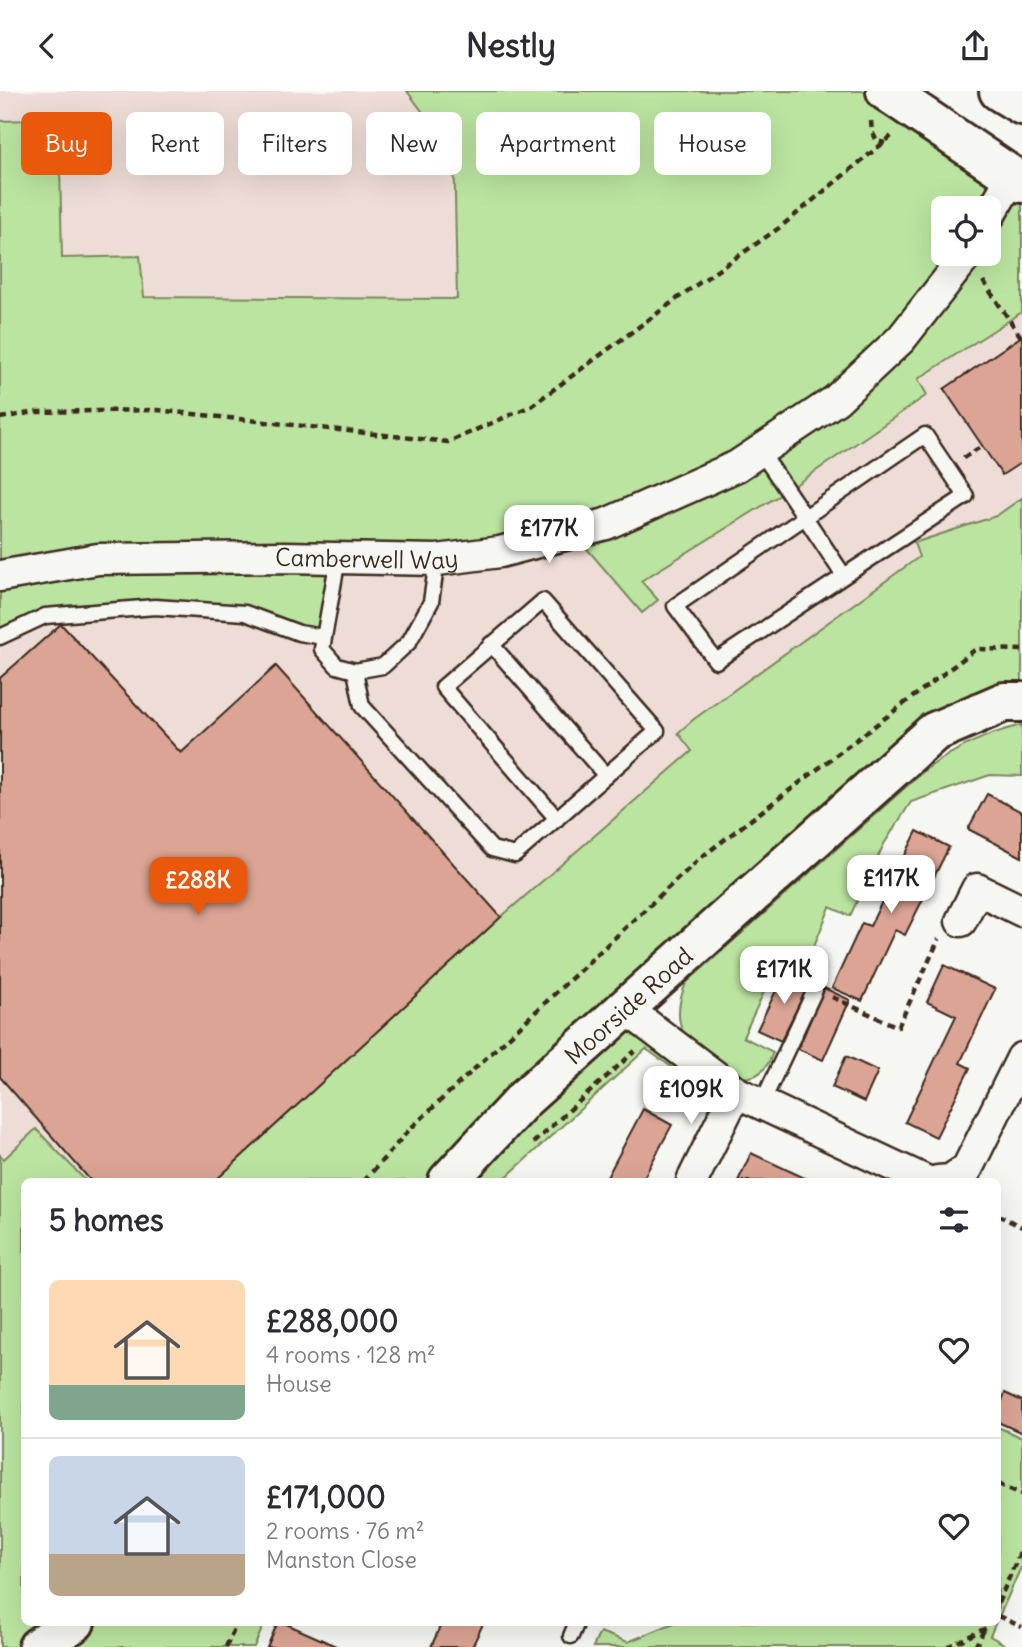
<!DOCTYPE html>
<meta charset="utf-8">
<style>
:root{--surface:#fff;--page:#f2f2f3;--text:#2b2b33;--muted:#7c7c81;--line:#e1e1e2;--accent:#ea580c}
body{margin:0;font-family:Delius,sans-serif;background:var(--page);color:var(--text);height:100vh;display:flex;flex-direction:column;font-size:26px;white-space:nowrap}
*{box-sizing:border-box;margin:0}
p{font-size:23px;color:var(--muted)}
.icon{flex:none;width:38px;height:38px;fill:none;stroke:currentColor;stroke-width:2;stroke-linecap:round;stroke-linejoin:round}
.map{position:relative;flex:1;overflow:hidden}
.side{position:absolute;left:21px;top:1087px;width:980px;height:448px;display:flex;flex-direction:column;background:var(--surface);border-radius:10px;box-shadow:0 7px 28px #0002}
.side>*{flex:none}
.banner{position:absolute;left:21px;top:21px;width:980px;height:63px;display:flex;gap:14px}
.buttons{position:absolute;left:931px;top:105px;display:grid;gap:14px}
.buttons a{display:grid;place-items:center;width:70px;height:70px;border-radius:10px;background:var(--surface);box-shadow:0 7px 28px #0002;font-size:35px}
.price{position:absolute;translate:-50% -60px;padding:0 16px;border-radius:14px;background:#fff;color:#222;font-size:23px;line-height:46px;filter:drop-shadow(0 2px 4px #0008)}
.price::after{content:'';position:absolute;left:50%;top:42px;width:21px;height:16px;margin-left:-10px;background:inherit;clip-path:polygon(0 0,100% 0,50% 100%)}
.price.current{background:var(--accent);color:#fff}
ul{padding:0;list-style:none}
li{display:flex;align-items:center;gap:21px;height:175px;padding:0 28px}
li+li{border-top:2px solid var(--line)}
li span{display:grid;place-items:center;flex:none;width:196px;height:140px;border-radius:10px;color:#555}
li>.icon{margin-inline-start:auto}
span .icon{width:84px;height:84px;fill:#fffc;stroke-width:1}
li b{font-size:30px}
h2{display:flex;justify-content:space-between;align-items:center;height:84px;padding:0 28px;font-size:30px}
.chip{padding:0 24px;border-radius:10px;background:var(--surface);box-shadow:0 7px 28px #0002;font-size:24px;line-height:63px}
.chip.current{background:var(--accent);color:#fff}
header{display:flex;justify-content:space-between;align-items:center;height:91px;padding:0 28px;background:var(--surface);font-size:32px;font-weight:800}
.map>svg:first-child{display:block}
.built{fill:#eeddd6}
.green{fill:#bbe4a0;stroke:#7b875f;stroke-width:2;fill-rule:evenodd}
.building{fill:#dba494;stroke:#3b2a1e;stroke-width:2}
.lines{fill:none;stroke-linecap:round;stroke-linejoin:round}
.lane-casing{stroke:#3b2a1e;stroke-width:19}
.street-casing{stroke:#3b2a1e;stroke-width:35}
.secondary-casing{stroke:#3b2a1e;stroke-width:44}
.path{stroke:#3b2a1e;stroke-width:4.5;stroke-dasharray:7 5;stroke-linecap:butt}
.lane{stroke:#f6f6f2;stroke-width:14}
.street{stroke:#f6f6f2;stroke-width:30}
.secondary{stroke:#f6f6f2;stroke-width:38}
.labels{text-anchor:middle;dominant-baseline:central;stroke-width:5;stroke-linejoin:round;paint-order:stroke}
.street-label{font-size:24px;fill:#3b2a1e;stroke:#f6f6f2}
</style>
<header><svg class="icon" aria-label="back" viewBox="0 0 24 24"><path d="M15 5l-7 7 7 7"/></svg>Nestly<svg class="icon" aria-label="share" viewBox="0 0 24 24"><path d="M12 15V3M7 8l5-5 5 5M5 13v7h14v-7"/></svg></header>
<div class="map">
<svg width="1022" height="1556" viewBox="0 0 1022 1556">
<rect width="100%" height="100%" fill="#f6f6f2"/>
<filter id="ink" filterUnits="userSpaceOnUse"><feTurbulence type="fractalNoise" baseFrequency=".0143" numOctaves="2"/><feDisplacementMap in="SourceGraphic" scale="14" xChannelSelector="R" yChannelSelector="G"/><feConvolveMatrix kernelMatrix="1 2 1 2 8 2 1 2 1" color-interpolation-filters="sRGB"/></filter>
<g filter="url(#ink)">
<path class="built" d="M0,0h650l293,117v46h46l33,-23v267l-26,18 -81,27 4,14 -225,162 -16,14 14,17 -191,167 -286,264h-191l-24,197z"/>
<g class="green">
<path d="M407,0h479l136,92v129l-104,67 9,16 -139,95 -147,91 17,19 -16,13 -59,-69 -245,14 -15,79 -78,-24 -90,-6 -110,9 -45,21v-516l59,-2 3,139 78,-2 4,41 313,2 -3,-156h-20l-3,-20zM943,117h46v46h-46z"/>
<path d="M1022,407v204l-88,30 -309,275 101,78 -8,15 -72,-51 -144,132h-287l286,-264 191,-166 -14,-18 16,-14 225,-162 -5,-14 82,-27z"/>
<path d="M1022,634v51l-32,-1 -79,27 -27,42 -34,72 -20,-9 -28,68 -25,-11 -34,73 30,15c-6,18 -16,28 -36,25 -38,-29 -74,-39 -51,-94l239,-213c31,-22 60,-36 97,-45z"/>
<path d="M36,1038l50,52h-62v441h241l-11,25h-254v-492l4,4z"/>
<path d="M998,1336l24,11v127l-24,54z"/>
<path d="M676,1531h320l-6,14 19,11h-416l7,-15 28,10z"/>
</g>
<g class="building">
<path d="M1022,245v126l-20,13 -58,-86z"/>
<path d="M61,533l120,129 95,-87 225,251 -286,264h-124l-91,-104v-399z"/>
<path d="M987,703l35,18v45l-54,-28z"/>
<path d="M917,740l32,16 -44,88 -10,-5 -33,71 -30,-13 30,-65 8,3z"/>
<path d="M944,874l51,24 -35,74 10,5 -34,69 -31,-15 51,-106 -29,-14z"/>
<path d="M786,879l24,12 -29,59 -24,-11z"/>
<path d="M824,897l26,12 -27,60 -25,-11z"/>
<path d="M846,965l32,15 -14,31 -32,-15z"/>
<path d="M643,1018l29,16 -30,56h-37z"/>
<path d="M751,1062l60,28h-73z"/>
<path d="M1005,1302l17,8v32l-24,-11v-12z"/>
<path d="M278,1531h4l56,25h-71z"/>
<path d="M442,1531h42l-12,25h-41z"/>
</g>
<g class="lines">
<defs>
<g id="lane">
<path d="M760,360c29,41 56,83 84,125l122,-80 -41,-61 -250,171 41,55 128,-85"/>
<path d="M338,467l-16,91 15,17 18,5 28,-5 26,-24 22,-40 6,-42"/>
<path d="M0,546l45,-21 110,-9 90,6 54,20 24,4"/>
<path d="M491,553l115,132"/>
<path d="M355,580l7,35 130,143 23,6 142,-124 -114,-130 -100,86 114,132"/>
<path d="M761,1014l54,-115"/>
<path d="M571,1545l6,-14"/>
</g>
<g id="street">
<path d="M989,125l23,-39"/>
<path id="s1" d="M0,485l98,-17 186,-2 153,3 63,-8 106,-28 131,-58 99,-66 65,-61 67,-85"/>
<path d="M961,830l16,-32 45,22"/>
<path d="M625,917l111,84 190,89"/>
<path d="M692,1090l44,-89"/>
<path d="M938,1090l12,-1 17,-11 55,-111"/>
</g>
<g id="secondary">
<path d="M886,0l136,92"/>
<path d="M999,0l23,14"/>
<path id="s2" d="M448,1090l77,-83 409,-366 70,-30h18"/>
<path d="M38,1556l37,-25"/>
</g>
</defs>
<use href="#lane" class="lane-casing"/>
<use href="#street" class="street-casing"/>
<use href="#secondary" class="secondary-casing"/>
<g class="path">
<path d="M871,30l1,11 5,9 8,2"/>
<path d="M983,190l38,56"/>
<path d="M0,327l36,-6 121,-2 291,32 83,-36 158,-116 90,-62 114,-93"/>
<path d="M963,367l19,-12"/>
<path d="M832,906l66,30 41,-88"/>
<path d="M533,1052l102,-92"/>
<path d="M364,1090l46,-52 289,-270 277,-210 46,1"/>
<path d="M998,1124l24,12"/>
<path d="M998,1393l24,10"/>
<path d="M998,1512l24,-55"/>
<path d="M998,1525l24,11"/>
<path d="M226,1556l11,-25"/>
<path d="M947,1556l39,-19 2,-6"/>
<path d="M975,1556l10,-19"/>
</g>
<use href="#lane" class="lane"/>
<use href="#street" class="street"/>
<use href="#secondary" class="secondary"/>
</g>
</g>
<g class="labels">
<g class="street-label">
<text stroke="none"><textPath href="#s1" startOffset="368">Camberwell Way</textPath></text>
<text stroke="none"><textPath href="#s2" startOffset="252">Moorside Road</textPath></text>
</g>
</g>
</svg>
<div class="buttons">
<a><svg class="icon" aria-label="locate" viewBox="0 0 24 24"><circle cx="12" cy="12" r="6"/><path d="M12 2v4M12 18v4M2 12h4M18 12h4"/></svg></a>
</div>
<b class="price" style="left:549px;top:474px">£177K</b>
<b class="price" style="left:891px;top:824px">£117K</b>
<b class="price current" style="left:198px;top:826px">£288K</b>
<b class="price" style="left:784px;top:915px">£171K</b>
<b class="price" style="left:691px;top:1035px">£109K</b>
<div class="banner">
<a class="chip current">Buy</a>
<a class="chip">Rent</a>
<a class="chip">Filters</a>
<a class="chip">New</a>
<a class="chip">Apartment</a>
<a class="chip">House</a>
</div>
<section class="side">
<h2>5 homes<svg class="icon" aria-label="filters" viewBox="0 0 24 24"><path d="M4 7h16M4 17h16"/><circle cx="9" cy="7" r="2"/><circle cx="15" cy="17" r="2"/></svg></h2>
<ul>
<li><span style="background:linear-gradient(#ffd9b3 75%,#7fa58c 0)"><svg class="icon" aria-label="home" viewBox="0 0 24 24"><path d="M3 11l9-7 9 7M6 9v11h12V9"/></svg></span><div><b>£288,000</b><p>4 rooms · 128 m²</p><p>House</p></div><svg class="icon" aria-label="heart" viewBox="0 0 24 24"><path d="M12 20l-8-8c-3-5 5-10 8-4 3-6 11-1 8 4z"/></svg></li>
<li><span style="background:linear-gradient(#c9d6e8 70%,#b9a48a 0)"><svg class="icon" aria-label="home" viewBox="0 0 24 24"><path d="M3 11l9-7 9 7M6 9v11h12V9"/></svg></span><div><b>£171,000</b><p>2 rooms · 76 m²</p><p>Manston Close</p></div><svg class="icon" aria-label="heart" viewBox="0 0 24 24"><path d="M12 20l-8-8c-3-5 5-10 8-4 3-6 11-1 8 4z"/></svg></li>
</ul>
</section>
</div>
